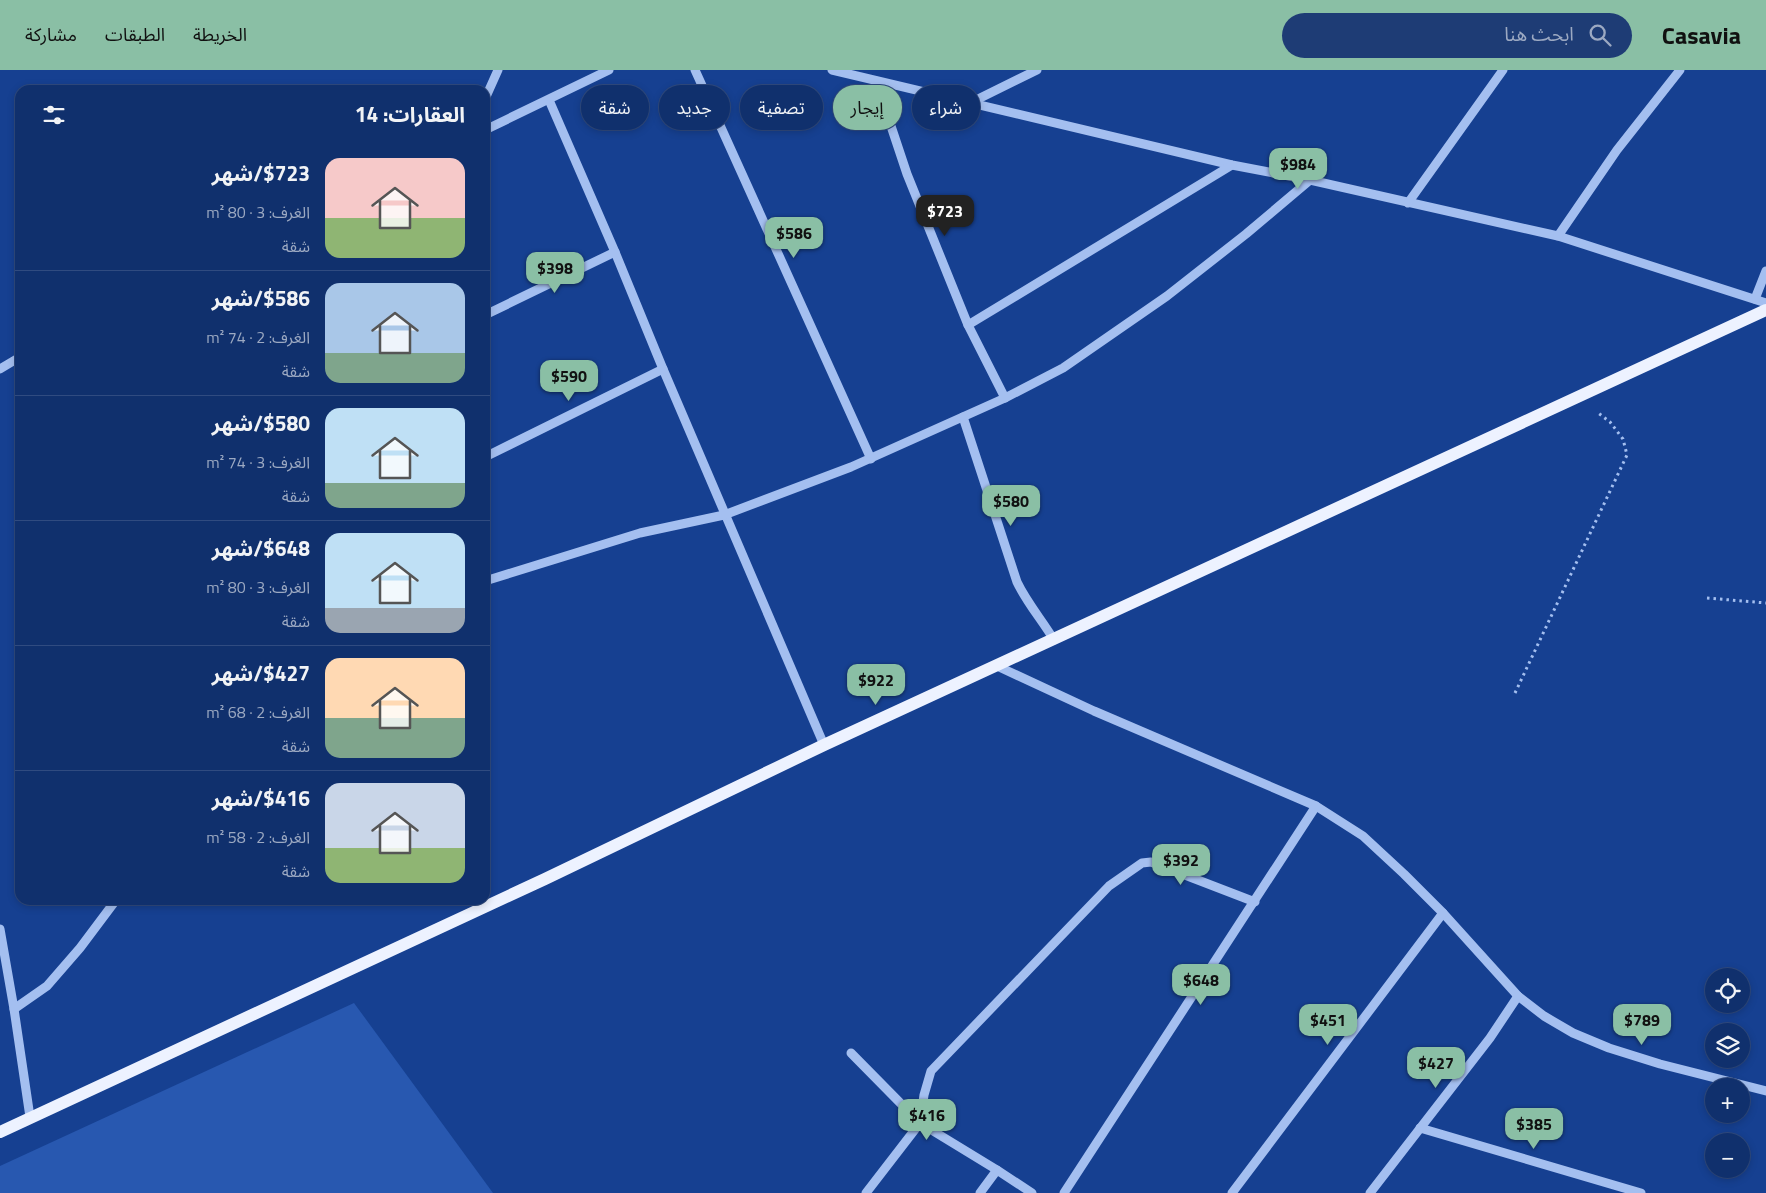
<!DOCTYPE html>
<html lang="ar">
<meta charset="utf-8">
<style>
:root{--surface:#10306d;--page:#1e3c75;--text:#f1f3f6;--muted:#9ca9c2;--line:#304b80;--accent:#8abfa5}
body{margin:0;font-family:"Titillium Web","Noto Sans Arabic",sans-serif;background:var(--page);color:var(--text);direction:rtl;height:100vh;display:flex;flex-direction:column;font-size:19px;white-space:nowrap}
*{box-sizing:border-box;margin:0}
p{font-size:16px;color:var(--muted)}
.icon{flex:none;width:28px;height:28px;fill:none;stroke:currentColor;stroke-width:2;stroke-linecap:round;stroke-linejoin:round}
.map{position:relative;flex:1;overflow:hidden;direction:ltr}
.drawer{position:absolute;left:15px;top:15px;width:475px;height:820px;display:flex;flex-direction:column;background:var(--surface);border-radius:15px;box-shadow:0 2px 8px #0003,0 0 0 1px var(--line);direction:rtl}
.drawer>*{flex:none}
.hud{position:absolute;left:505px;top:15px;width:475px;height:45px;direction:rtl;display:flex;gap:10px}
.buttons{position:absolute;left:1705px;top:898px;display:grid;gap:10px}
.buttons a{display:grid;place-items:center;width:45px;height:45px;border-radius:50%;background:var(--surface);box-shadow:0 2px 8px #0003,0 0 0 1px var(--line);font-size:25px}
.price{position:absolute;translate:-50% -42px;padding:0 11px;border-radius:10px;background:var(--accent);color:#111;font-size:16px;line-height:32px;filter:drop-shadow(0 1px 2px #0008)}
.price::after{content:'';position:absolute;left:50%;top:30px;width:15px;height:11px;margin-left:-8px;background:inherit;clip-path:polygon(0 0,100% 0,50% 100%)}
.price.on{background:#222;color:#fff}
ul{padding:0;list-style:none}
li{display:flex;align-items:center;gap:15px;height:125px;padding:0 25px}
li+li{border-top:1px solid var(--line)}
li span{display:grid;place-items:center;flex:none;width:140px;height:100px;border-radius:15px;color:#555}
li>.icon{margin-inline-start:auto}
span .icon{width:60px;height:60px;fill:#fffc;stroke-width:1}
li b{font-size:21px}
h2{display:flex;justify-content:space-between;align-items:center;height:60px;padding:0 25px;font-size:21px}
.pill{padding:0 18px;border-radius:22px;background:var(--surface);box-shadow:0 2px 8px #0003,0 0 0 1px var(--line);font-size:18px;line-height:45px}
.pill.on{background:var(--accent);color:#111}
header{display:flex;align-items:center;gap:30px;box-sizing:border-box;height:70px;padding:0 25px;background:var(--accent);color:#111}
header strong{font-size:24px}
nav{display:flex;gap:28px;margin-inline-start:auto;font-size:18px}
.search{width:350px;height:45px;background:var(--page);display:flex;align-items:center;gap:12px;box-sizing:border-box;padding:0 18px;border-radius:28px;color:var(--muted);font-size:19px}
.map>svg:first-child{display:block}
.green{fill:#2858b0}
.lines{fill:none;stroke-linecap:round;stroke-linejoin:round}
.path{stroke:#a4bff0;stroke-width:3;stroke-dasharray:2.5 4;stroke-linecap:butt}
.minor{stroke:#a4bff0;stroke-width:9}
.major{stroke:#edf2ff;stroke-width:12}
</style>
<header>
<strong>Casavia</strong>
<div class="search"><svg class="icon" aria-label="search" viewBox="0 0 24 24"><circle cx="10" cy="10" r="6"/><path d="M15 15l6 6"/></svg>ابحث هنا</div>
<nav><a>الخريطة</a><a>الطبقات</a><a>مشاركة</a></nav>
</header>
<div class="map">
<svg width="1766" height="1123" viewBox="0 0 1766 1123">
<rect width="100%" height="100%" fill="#164091"/>
<path class="green" d="M354,933l139,190h-493v-27z"/>
<g class="lines">
<g class="path">
<path d="M1707,528l59,5"/>
<path d="M1515,623l112,-238 -4,-16 -13,-17 -13,-10"/>
</g>
<g class="minor">
<path d="M695,0l176,389"/>
<path d="M832,0l400,95 78,15 248,56 208,67"/>
<path d="M876,11l31,93 61,151 37,73"/>
<path d="M485,29l13,-29"/>
<path d="M549,30l66,152 48,117 161,376"/>
<path d="M972,32l65,-32"/>
<path d="M485,60l124,-60"/>
<path d="M1408,133l95,-133"/>
<path d="M1558,166l59,-86 63,-80"/>
<path d="M1755,229l11,-28"/>
<path d="M485,245l130,-63"/>
<path d="M968,255l264,-160"/>
<path d="M0,299l20,-12"/>
<path d="M963,347l54,165c10,21 25,38 37,58"/>
<path d="M485,387l178,-88"/>
<path d="M485,511l155,-48 84,-18 127,-48 154,-69 58,-30 104,-72 79,-62 64,-54"/>
<path d="M997,596l97,45 222,95 47,30 41,38 39,39 75,83 26,20 29,17 36,15 51,16 106,27"/>
<path d="M0,859l14,80 16,108"/>
<path d="M14,939l33,-23 33,-38 36,-48"/>
<path d="M851,983l69,70 77,47 35,23"/>
<path d="M1420,1058l221,65"/>
<path d="M866,1123l54,-70 4,-28 7,-24 178,-185 33,-23 9,-1 104,40"/>
<path d="M980,1123l17,-23"/>
<path d="M1064,1123l252,-387"/>
<path d="M1232,1123l211,-280"/>
<path d="M1370,1123l120,-155 28,-42"/>
</g>
<path class="major" d="M0,1062l545,-253 279,-134 942,-435"/>
</g>
</svg>
<div class="buttons">
<a><svg class="icon" aria-label="locate" viewBox="0 0 24 24"><circle cx="12" cy="12" r="6"/><path d="M12 2v4M12 18v4M2 12h4M18 12h4"/></svg></a>
<a><svg class="icon" aria-label="layers" viewBox="0 0 24 24"><path d="M12 4l9 5-9 5-9-5zM3 14l9 5 9-5"/></svg></a>
<a>+</a>
<a>−</a>
</div>
<b class="price" style="left:1298px;top:120px">$984</b>
<b class="price on" style="left:945px;top:167px">$723</b>
<b class="price" style="left:794px;top:189px">$586</b>
<b class="price" style="left:555px;top:224px">$398</b>
<b class="price" style="left:569px;top:332px">$590</b>
<b class="price" style="left:1011px;top:457px">$580</b>
<b class="price" style="left:876px;top:636px">$922</b>
<b class="price" style="left:1181px;top:816px">$392</b>
<b class="price" style="left:1201px;top:936px">$648</b>
<b class="price" style="left:1328px;top:976px">$451</b>
<b class="price" style="left:1642px;top:976px">$789</b>
<b class="price" style="left:1436px;top:1019px">$427</b>
<b class="price" style="left:927px;top:1071px">$416</b>
<b class="price" style="left:1534px;top:1080px">$385</b>
<div class="hud">
<a class="pill">شراء</a>
<a class="pill on">إيجار</a>
<a class="pill">تصفية</a>
<a class="pill">جديد</a>
<a class="pill">شقة</a>
</div>
<section class="drawer">
<h2>العقارات: 14<svg class="icon" aria-label="filters" viewBox="0 0 24 24"><path d="M4 7h16M4 17h16"/><circle cx="9" cy="7" r="2"/><circle cx="15" cy="17" r="2"/></svg></h2>
<ul>
<li><span style="background:linear-gradient(#f6c9c9 60%,#8fb573 0)"><svg class="icon" aria-label="home" viewBox="0 0 24 24"><path d="M3 11l9-7 9 7M6 9v11h12V9"/></svg></span><div><b>$723/شهر</b><p>الغرف: 3 · 80 m²</p><p>شقة</p></div></li>
<li><span style="background:linear-gradient(#a9c7e8 70%,#7fa58c 0)"><svg class="icon" aria-label="home" viewBox="0 0 24 24"><path d="M3 11l9-7 9 7M6 9v11h12V9"/></svg></span><div><b>$586/شهر</b><p>الغرف: 2 · 74 m²</p><p>شقة</p></div></li>
<li><span style="background:linear-gradient(#bfe0f5 75%,#7fa58c 0)"><svg class="icon" aria-label="home" viewBox="0 0 24 24"><path d="M3 11l9-7 9 7M6 9v11h12V9"/></svg></span><div><b>$580/شهر</b><p>الغرف: 3 · 74 m²</p><p>شقة</p></div></li>
<li><span style="background:linear-gradient(#bfe0f5 75%,#9aa5b1 0)"><svg class="icon" aria-label="home" viewBox="0 0 24 24"><path d="M3 11l9-7 9 7M6 9v11h12V9"/></svg></span><div><b>$648/شهر</b><p>الغرف: 3 · 80 m²</p><p>شقة</p></div></li>
<li><span style="background:linear-gradient(#ffd9b3 60%,#7fa58c 0)"><svg class="icon" aria-label="home" viewBox="0 0 24 24"><path d="M3 11l9-7 9 7M6 9v11h12V9"/></svg></span><div><b>$427/شهر</b><p>الغرف: 2 · 68 m²</p><p>شقة</p></div></li>
<li><span style="background:linear-gradient(#c9d6e8 65%,#8fb573 0)"><svg class="icon" aria-label="home" viewBox="0 0 24 24"><path d="M3 11l9-7 9 7M6 9v11h12V9"/></svg></span><div><b>$416/شهر</b><p>الغرف: 2 · 58 m²</p><p>شقة</p></div></li>
</ul>
</section>
</div>
